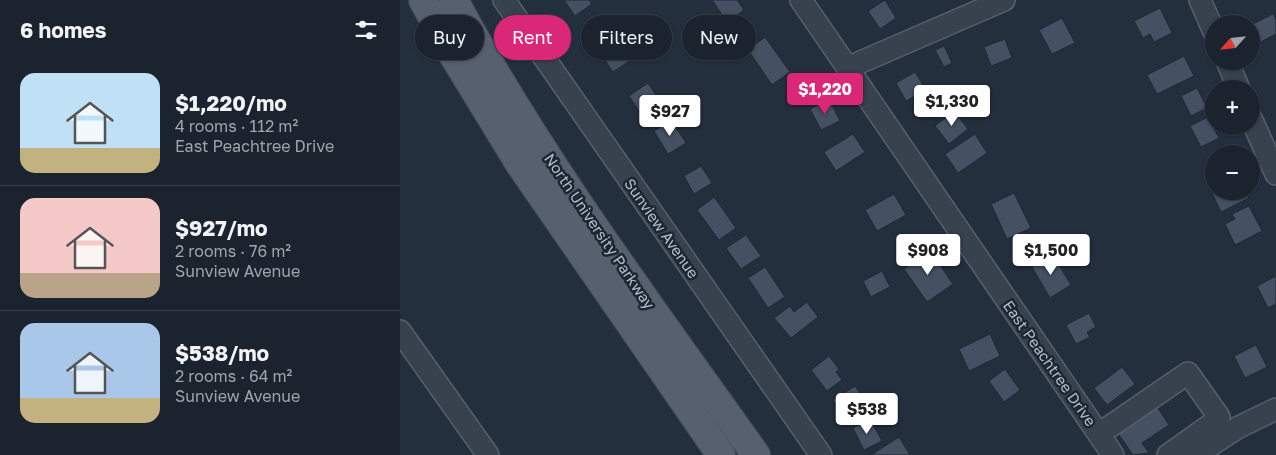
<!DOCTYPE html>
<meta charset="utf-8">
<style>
:root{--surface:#1b232e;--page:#242b36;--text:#f1f3f6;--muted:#a0a4aa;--line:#39404a;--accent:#db2777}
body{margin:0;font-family:"Golos Text",sans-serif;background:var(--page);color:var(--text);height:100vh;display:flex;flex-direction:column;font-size:19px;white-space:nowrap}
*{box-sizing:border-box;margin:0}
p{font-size:16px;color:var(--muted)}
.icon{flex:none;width:28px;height:28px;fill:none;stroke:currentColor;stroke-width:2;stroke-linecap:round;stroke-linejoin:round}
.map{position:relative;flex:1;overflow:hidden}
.sheet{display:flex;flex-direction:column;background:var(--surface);width:400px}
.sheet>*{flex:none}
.guide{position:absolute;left:15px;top:15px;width:475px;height:45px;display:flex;gap:10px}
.needle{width:32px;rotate:243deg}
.buttons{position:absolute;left:805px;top:15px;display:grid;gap:10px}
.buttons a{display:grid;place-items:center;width:55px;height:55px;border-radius:50%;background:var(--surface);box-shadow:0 1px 4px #0004,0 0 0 1px var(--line);font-size:25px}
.price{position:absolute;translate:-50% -42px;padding:0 11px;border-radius:5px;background:#fff;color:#222;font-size:16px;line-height:32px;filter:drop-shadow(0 1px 2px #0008)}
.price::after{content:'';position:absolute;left:50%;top:30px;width:15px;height:11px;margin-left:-8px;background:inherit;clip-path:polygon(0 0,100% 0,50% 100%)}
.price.active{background:var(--accent);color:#fff}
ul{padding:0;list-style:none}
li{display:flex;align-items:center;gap:15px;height:125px;padding:0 20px}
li+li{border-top:1px solid var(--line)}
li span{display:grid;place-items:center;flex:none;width:140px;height:100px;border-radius:15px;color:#555}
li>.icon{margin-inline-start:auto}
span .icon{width:60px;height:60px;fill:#fffc;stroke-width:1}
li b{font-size:21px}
h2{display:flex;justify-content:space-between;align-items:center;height:60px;padding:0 20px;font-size:21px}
.chip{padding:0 18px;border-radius:22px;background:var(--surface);box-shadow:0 1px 4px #0004,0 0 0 1px var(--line);font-size:18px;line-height:45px}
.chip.active{background:var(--accent);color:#fff}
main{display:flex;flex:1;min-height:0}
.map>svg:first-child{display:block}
.building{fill:#455162;stroke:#1f2835}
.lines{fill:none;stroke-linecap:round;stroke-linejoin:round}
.minor-casing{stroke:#565f6c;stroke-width:24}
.major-casing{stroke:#414a57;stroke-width:30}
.minor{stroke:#38414e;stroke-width:21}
.major{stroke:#56606e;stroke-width:28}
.labels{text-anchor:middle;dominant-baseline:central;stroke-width:5;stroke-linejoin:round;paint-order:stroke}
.street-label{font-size:15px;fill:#b4bcc9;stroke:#1d2633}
</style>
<main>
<section class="sheet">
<h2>6 homes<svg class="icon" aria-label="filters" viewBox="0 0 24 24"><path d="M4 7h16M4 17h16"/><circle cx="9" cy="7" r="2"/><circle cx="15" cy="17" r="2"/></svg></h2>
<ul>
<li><span style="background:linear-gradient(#bfe0f5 75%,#c2b280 0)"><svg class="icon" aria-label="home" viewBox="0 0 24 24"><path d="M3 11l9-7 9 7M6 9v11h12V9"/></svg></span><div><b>$1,220/mo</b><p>4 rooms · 112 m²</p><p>East Peachtree Drive</p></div></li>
<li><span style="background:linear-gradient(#f6c9c9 75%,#b9a48a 0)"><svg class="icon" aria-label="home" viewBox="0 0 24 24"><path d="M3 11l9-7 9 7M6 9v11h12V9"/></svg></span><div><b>$927/mo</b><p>2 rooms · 76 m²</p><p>Sunview Avenue</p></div></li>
<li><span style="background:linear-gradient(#a9c7e8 75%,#c2b280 0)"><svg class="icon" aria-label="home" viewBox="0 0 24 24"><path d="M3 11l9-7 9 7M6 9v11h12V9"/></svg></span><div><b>$538/mo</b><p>2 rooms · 64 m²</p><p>Sunview Avenue</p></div></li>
</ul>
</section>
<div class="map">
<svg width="876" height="455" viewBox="0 0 876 455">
<rect width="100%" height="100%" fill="#242f3e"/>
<g class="building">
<path d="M164,0h25l3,4 -17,12z"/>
<path d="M312,0h25l7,10 -17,12z"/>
<path d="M485,0l11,18 -16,11 -12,-18z"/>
<path d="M760,8l12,25 -18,9 -4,-8 -7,4 -9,-17z"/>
<path d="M873,14l3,6v14l-21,11 -4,-8v-12z"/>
<path d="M662,18l13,25 -23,11 -13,-24z"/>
<path d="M214,37l17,23 -18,12 -16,-23z"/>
<path d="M365,37l25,35 -18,13 -24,-35z"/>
<path d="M605,39l7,19 -21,8 -7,-19z"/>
<path d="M544,46l8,17 -8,4 -9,-17z"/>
<path d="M784,56l10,20 -37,18 -10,-19z"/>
<path d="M515,72l11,18 -20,11 -10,-18z"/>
<path d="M248,83l16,24 -19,13 -16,-24z"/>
<path d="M797,88l10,20 -16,8 -10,-20z"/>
<path d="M429,99l11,22 -19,9 -11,-21z"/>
<path d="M554,111l14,18 -19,15 -14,-18z"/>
<path d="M808,117l11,21 -18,9 -11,-21z"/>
<path d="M271,120l15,23 -18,11 -14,-23z"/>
<path d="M453,134l12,18 -29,19 -12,-19z"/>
<path d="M575,134l12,19 -29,20 -13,-19z"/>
<path d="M301,166l11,17 -18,11 -10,-18z"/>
<path d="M815,191h30l4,7 -28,14 -9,-19z"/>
<path d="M614,193l17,35 -24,11 -16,-35z"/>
<path d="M494,194l12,21 -29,16 -12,-21z"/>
<path d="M314,197l22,31 -17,12 -22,-30z"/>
<path d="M849,206l13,25 -27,14 -10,-21 10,-5 -3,-5z"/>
<path d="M346,235l15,21 -20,13 -15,-21z"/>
<path d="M530,251l23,33 -26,18 -23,-33z"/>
<path d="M653,255l18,30 -21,13 -18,-31z"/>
<path d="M365,267l20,30 -17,11 -20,-30z"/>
<path d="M482,271l8,16 -19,10 -8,-16z"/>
<path d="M876,276v28l-8,4 -11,-22z"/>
<path d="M407,302l11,15 -27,21 -17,-20 16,-12 4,6z"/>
<path d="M689,313l7,14 -9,5 3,5 -14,7 -10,-19z"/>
<path d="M590,334l10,22 -31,15 -10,-22z"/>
<path d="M856,345l11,22 -22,11 -11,-22z"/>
<path d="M429,356l10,13 -3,3 6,8 -15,11 -16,-21z"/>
<path d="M722,367l13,17 -28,21 -13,-17z"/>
<path d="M605,369l15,21 -16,12 -15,-21z"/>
<path d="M455,386l13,19 -23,15 -12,-20z"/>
<path d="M754,402l15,23 -27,18 7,10 -16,2 -18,-26z"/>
<path d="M470,419l12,22 -18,9 -11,-22z"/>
<path d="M499,437l11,18h-39z"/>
</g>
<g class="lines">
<defs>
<g id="minor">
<path d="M104,0l317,455"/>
<path d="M401,0l312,455"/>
<path d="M800,0l14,32"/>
<path d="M827,61l12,28"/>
<path d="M447,68l157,-68"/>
<path d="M851,118l25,56"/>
<path d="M0,331l88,124"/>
<path d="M699,434l89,-61 31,44 -6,6"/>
<path d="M768,455l45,-32 8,12"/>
<path d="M796,455l41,-27 39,-19"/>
</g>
<g id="major">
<path d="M23,0l30,55 66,108 202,292"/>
<path d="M54,0c86,160 197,307 302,455"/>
</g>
</defs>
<use href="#minor" class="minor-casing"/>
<use href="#major" class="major-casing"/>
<use href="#minor" class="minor"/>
<use href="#major" class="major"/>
</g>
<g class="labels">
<g class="street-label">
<text transform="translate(262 228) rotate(55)">Sunview Avenue</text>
<text transform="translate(200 231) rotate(56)">North University Parkway</text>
<text transform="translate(650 363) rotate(55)">East Peachtree Drive</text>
</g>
</g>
</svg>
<div class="buttons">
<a><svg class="needle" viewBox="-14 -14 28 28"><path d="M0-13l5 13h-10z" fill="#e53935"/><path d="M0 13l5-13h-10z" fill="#a0a4aa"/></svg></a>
<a>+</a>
<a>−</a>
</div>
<b class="price active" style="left:425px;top:115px">$1,220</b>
<b class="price" style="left:552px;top:127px">$1,330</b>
<b class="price" style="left:270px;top:137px">$927</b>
<b class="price" style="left:528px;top:276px">$908</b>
<b class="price" style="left:651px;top:276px">$1,500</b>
<b class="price" style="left:467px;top:435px">$538</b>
<div class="guide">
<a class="chip">Buy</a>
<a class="chip active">Rent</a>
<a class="chip">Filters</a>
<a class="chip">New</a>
</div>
</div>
</main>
